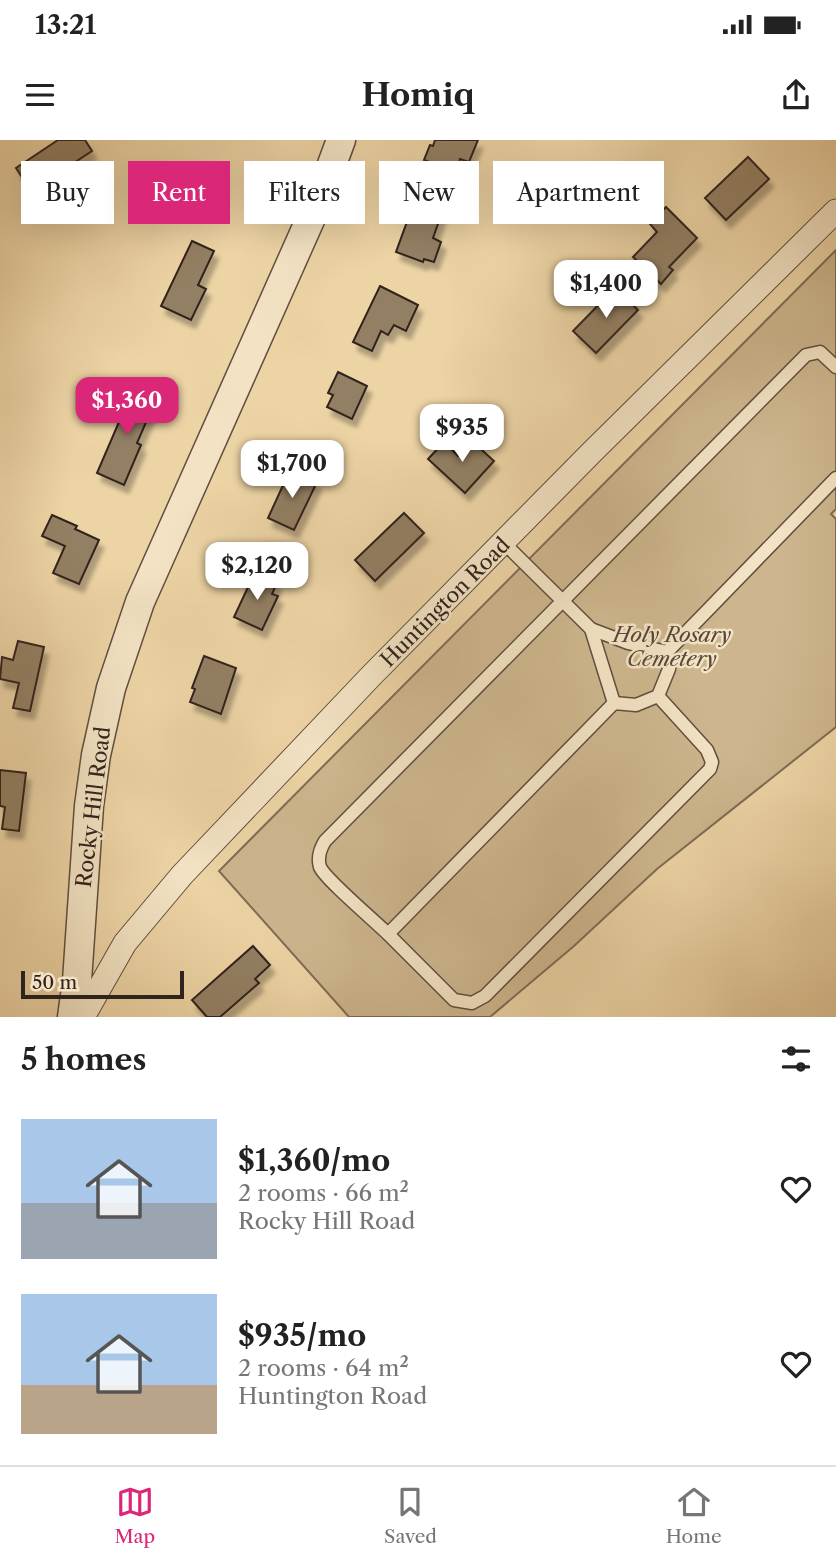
<!DOCTYPE html>
<meta charset="utf-8">
<style>
:root{--surface:#fff;--page:#f2f2f2;--text:#222;--muted:#767676;--line:#e0e0e0;--accent:#db2777}
body{margin:0;font-family:"Libre Caslon Text",serif;background:var(--page);color:var(--text);height:100vh;display:flex;flex-direction:column;font-size:26px;white-space:nowrap}
*{box-sizing:border-box;margin:0}
p{font-size:23px;color:var(--muted)}
.icon{flex:none;width:38px;height:38px;fill:none;stroke:currentColor;stroke-width:2;stroke-linecap:round;stroke-linejoin:round}
.map{position:relative;height:877px;overflow:hidden}
.panel{display:flex;flex-direction:column;background:var(--surface);flex:1}
.panel>*{flex:none}
.guide{position:absolute;left:21px;top:21px;width:794px;height:63px;display:flex;gap:14px}
.scale{position:absolute;left:21px;bottom:18px;width:163px;box-sizing:border-box;padding-left:7px;border:4px solid #31231e;border-top:0;font-size:19px;line-height:24px;white-space:nowrap;color:#31231e;-webkit-text-stroke:5px #f3e3c4;paint-order:stroke}
.price{position:absolute;translate:-50% -60px;padding:0 16px;border-radius:14px;background:#fff;color:#222;font-size:23px;line-height:46px;filter:drop-shadow(0 2px 4px #0008)}
.price::after{content:'';position:absolute;left:50%;top:42px;width:21px;height:16px;margin-left:-10px;background:inherit;clip-path:polygon(0 0,100% 0,50% 100%)}
.price.current{background:var(--accent);color:#fff}
ul{padding:0;list-style:none}
li{display:flex;align-items:center;gap:21px;height:175px;padding:0 21px}
li span{display:grid;place-items:center;flex:none;width:196px;height:140px;border-radius:0px;color:#555}
li>.icon{margin-inline-start:auto}
span .icon{width:84px;height:84px;fill:#fffc;stroke-width:1}
li b{font-size:30px}
h2{display:flex;justify-content:space-between;align-items:center;height:84px;padding:0 21px;font-size:30px}
.pill{padding:0 24px;border-radius:0px;background:var(--surface);box-shadow:0 7px 28px #0002;font-size:24px;line-height:63px}
.pill.current{background:var(--accent);color:#fff}
.status{display:flex;justify-content:space-between;align-items:center;height:49px;padding:0 35px;background:var(--surface);direction:ltr}
.status svg{height:19px;fill:currentColor}
header{display:flex;justify-content:space-between;align-items:center;height:91px;padding:0 21px;background:var(--surface);font-size:32px;font-weight:700}
.tabs{display:flex;justify-content:space-around;align-items:center;height:98px;border-top:2px solid var(--line);background:var(--surface);font-size:19px;color:var(--muted)}
.tabs a{display:grid;justify-items:center;gap:4px}
.tabs .current{color:var(--accent)}
.map>svg:first-child{display:block}
.green{fill:#cdb68e;stroke:#7f6c56;stroke-width:2}
.building{fill:#937f64;stroke:#31231e;stroke-width:2;filter:url(#shadow)}
.lines{fill:none;stroke-linecap:round;stroke-linejoin:round}
.service-casing{stroke:#604f40;stroke-width:15}
.minor-casing{stroke:#604f40;stroke-width:25}
.tertiary-casing{stroke:#604f40;stroke-width:31}
.service{stroke:#f3e3c4;stroke-width:12}
.minor{stroke:#f3e3c4;stroke-width:23}
.tertiary{stroke:#f3e3c4;stroke-width:28}
.labels{text-anchor:middle;dominant-baseline:central;stroke-width:5;stroke-linejoin:round;paint-order:stroke}
.street-label{font-size:21px;fill:#31231e;stroke:#f3e3c4}
.park-label{font-size:21px;font-style:italic;fill:#58483a;stroke:#f3e3c4}
</style>
<div class="status"><b>13:21</b><svg viewBox="0 0 49 12"><path d="M0 12V9h3v3zM5 12V6h3v6zM10 12V3h3v9zM15 12V0h3v12zM26 1h20v11H26zM47 4h2v5h-2z"/></svg></div>
<header><svg class="icon" aria-label="menu" viewBox="0 0 24 24"><path d="M4 6h16M4 12h16M4 18h16"/></svg>Homiq<svg class="icon" aria-label="share" viewBox="0 0 24 24"><path d="M12 15V3M7 8l5-5 5 5M5 13v7h14v-7"/></svg></header>
<div class="map">
<svg width="836" height="877" viewBox="0 0 836 877">
<defs>
<filter id="shadow"><feDropShadow dx="4.5" dy="8" stdDeviation="2" flood-color="#0004"/></filter>
</defs>
<rect width="100%" height="100%" fill="#edd4a5"/>
<filter id="stains"><feTurbulence type="fractalNoise" baseFrequency=".00286" numOctaves="4"/><feColorMatrix values="0 0 0 0 .2 0 0 0 0 .09 0 0 0 0 .02 0 0 0 .5 -.17"/></filter>
<radialGradient id="worn" r=".72"><stop offset=".6" stop-color="#630" stop-opacity="0"/><stop offset="1" stop-color="#630" stop-opacity=".3"/></radialGradient>
<path class="green" d="M836,110v259l-5,5 5,5v208l-179,142 -83,77 -84,71h-141l-130,-146z"/>
<g class="building">
<path d="M58,0h27l7,11 -61,40 -15,-23z"/>
<path d="M435,0h43l-9,22 -9,-3 -4,13 -32,-12 6,-15 3,1z"/>
<path d="M748,17l21,22 -43,41 -21,-22z"/>
<path d="M416,57l28,10 -11,31 8,4 -7,20 -10,-3 -1,3 -27,-10z"/>
<path d="M666,67l31,31 -28,29 4,3 -12,14 -28,-27 24,-25 -7,-8z"/>
<path d="M192,101l22,10 -16,34 8,4 -15,31 -30,-14z"/>
<path d="M380,146l38,19 -12,26 -12,-6 -6,10 -7,-4 -9,20 -19,-9z"/>
<path d="M615,148l23,22 -42,43 -23,-22z"/>
<path d="M338,232l29,14 -15,33 -25,-12 6,-12 -5,-2z"/>
<path d="M134,247l23,10 -20,46 4,2 -17,40 -27,-12z"/>
<path d="M472,301l22,20 -29,32 -37,-34 16,-17 14,14z"/>
<path d="M290,330l27,12 -23,48 -26,-12z"/>
<path d="M404,373l20,20 -49,48 -20,-21z"/>
<path d="M52,375l25,11 -2,3 24,11 -20,44 -26,-11 12,-27 -23,-10z"/>
<path d="M255,432l22,11 -5,11 6,2 -16,34 -28,-13z"/>
<path d="M18,501l26,6 -14,64 -17,-3 6,-25 -19,-4 2,-22 11,3z"/>
<path d="M204,516l32,12 -15,46 -31,-12 5,-13 -3,-1z"/>
<path d="M0,630l26,3 -7,58 -17,-2 3,-22 -5,-1z"/>
<path d="M253,806l17,19 -15,14 4,4 -39,34h-13l-15,-17z"/>
</g>
<g class="lines">
<defs>
<g id="service">
<path d="M836,227l-16,-15 -14,3 -481,486c-5,8 -8,16 -5,26 5,12 56,55 68,67l226,-231 22,2 22,-9 11,-27 -2,-17 169,-174"/>
<path d="M504,403l87,86"/>
<path d="M614,563l-23,-74 37,14 39,9"/>
<path d="M388,794l66,66 18,3 13,-7 225,-227 2,-7 -5,-12 -49,-54"/>
</g>
<path id="minor" d="M83,877l42,-74 57,-68 189,-199 221,-224 244,-241"/>
<path id="tertiary" d="M72,877l5,-36 12,-175 7,-51 15,-67 29,-86 178,-400 23,-62"/>
</defs>
<use href="#service" class="service-casing"/>
<use href="#minor" class="minor-casing"/>
<use href="#tertiary" class="tertiary-casing"/>
<use href="#service" class="service"/>
<use href="#minor" class="minor"/>
<use href="#tertiary" class="tertiary"/>
</g>
<g class="labels">
<g class="street-label">
<text transform="translate(445 462) rotate(-45)">Huntington Road</text>
<text transform="translate(93 667) rotate(-83)">Rocky Hill Road</text>
</g>
<g class="park-label">
<text x="672" y="494">Holy Rosary<tspan x="672" dy="24">Cemetery</tspan></text>
</g>
</g>
<rect width="100%" height="100%" filter="url(#stains)"/>
<rect width="100%" height="100%" fill="url(#worn)"/>
</svg>
<div class="scale">50 m</div>
<b class="price" style="left:606px;top:180px">$1,400</b>
<b class="price current" style="left:127px;top:297px">$1,360</b>
<b class="price" style="left:462px;top:324px">$935</b>
<b class="price" style="left:292px;top:360px">$1,700</b>
<b class="price" style="left:257px;top:462px">$2,120</b>
<div class="guide">
<a class="pill">Buy</a>
<a class="pill current">Rent</a>
<a class="pill">Filters</a>
<a class="pill">New</a>
<a class="pill">Apartment</a>
</div>
</div>
<section class="panel">
<h2>5 homes<svg class="icon" aria-label="filters" viewBox="0 0 24 24"><path d="M4 7h16M4 17h16"/><circle cx="9" cy="7" r="2"/><circle cx="15" cy="17" r="2"/></svg></h2>
<ul>
<li><span style="background:linear-gradient(#a9c7e8 60%,#9aa5b1 0)"><svg class="icon" aria-label="home" viewBox="0 0 24 24"><path d="M3 11l9-7 9 7M6 9v11h12V9"/></svg></span><div><b>$1,360/mo</b><p>2 rooms · 66 m²</p><p>Rocky Hill Road</p></div><svg class="icon" aria-label="heart" viewBox="0 0 24 24"><path d="M12 20l-8-8c-3-5 5-10 8-4 3-6 11-1 8 4z"/></svg></li>
<li><span style="background:linear-gradient(#a9c7e8 65%,#b9a48a 0)"><svg class="icon" aria-label="home" viewBox="0 0 24 24"><path d="M3 11l9-7 9 7M6 9v11h12V9"/></svg></span><div><b>$935/mo</b><p>2 rooms · 64 m²</p><p>Huntington Road</p></div><svg class="icon" aria-label="heart" viewBox="0 0 24 24"><path d="M12 20l-8-8c-3-5 5-10 8-4 3-6 11-1 8 4z"/></svg></li>
</ul>
</section>
<nav class="tabs">
<a class="current"><svg class="icon" aria-label="map" viewBox="0 0 24 24"><path d="M3 6l6-2 6 2 6-2v14l-6 2-6-2-6 2zM9 4v14M15 6v14"/></svg>Map</a>
<a><svg class="icon" aria-label="saved" viewBox="0 0 24 24"><path d="M7 4h10v16l-5-4-5 4z"/></svg>Saved</a>
<a><svg class="icon" aria-label="home" viewBox="0 0 24 24"><path d="M3 11l9-7 9 7M6 9v11h12V9"/></svg>Home</a>
</nav>
